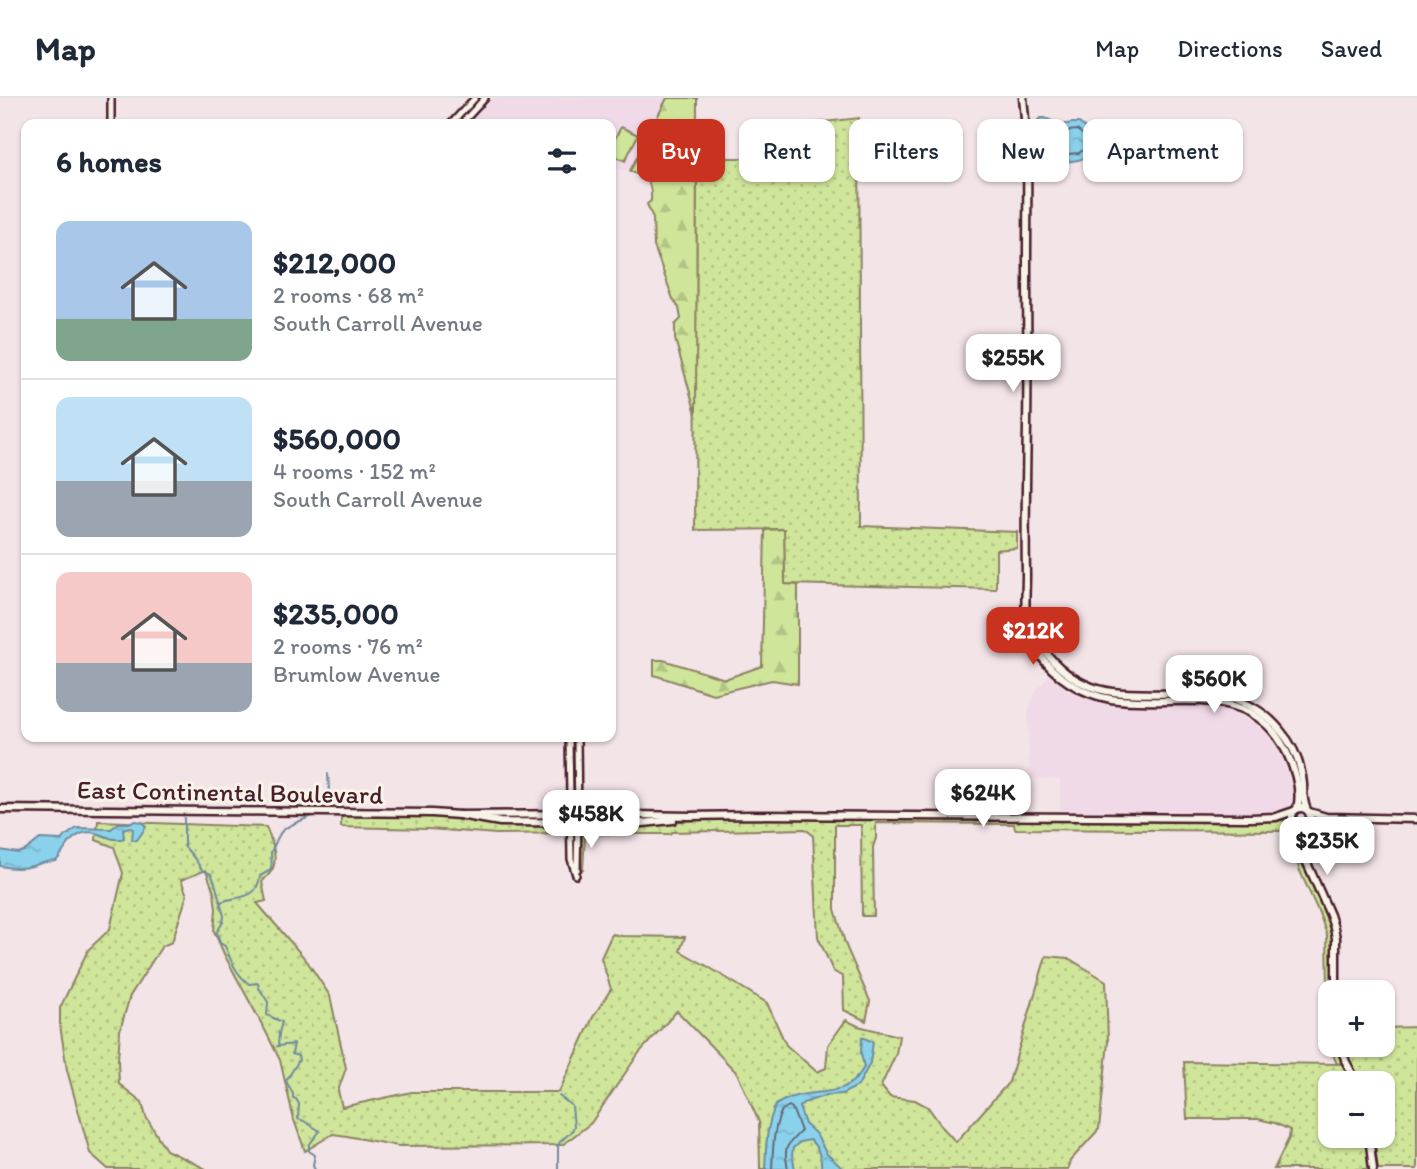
<!DOCTYPE html>
<meta charset="utf-8">
<style>
:root{--surface:#fff;--page:#f2f2f3;--text:#1f2937;--muted:#747a83;--line:#e0e1e3;--accent:#c8321e}
body{margin:0;font-family:Itim,sans-serif;background:var(--page);color:var(--text);height:100vh;display:flex;flex-direction:column;font-size:26px;white-space:nowrap}
*{box-sizing:border-box;margin:0}
p{font-size:23px;color:var(--muted)}
.icon{flex:none;width:38px;height:38px;fill:none;stroke:currentColor;stroke-width:2;stroke-linecap:round;stroke-linejoin:round}
.map{position:relative;flex:1;overflow:hidden}
.details{position:absolute;left:21px;top:21px;width:595px;height:623px;display:flex;flex-direction:column;background:var(--surface);border-radius:14px;box-shadow:0 2px 5px #0004}
.details>*{flex:none}
.top-card{position:absolute;left:637px;top:21px;width:665px;height:63px;display:flex;gap:14px}
.tools{position:absolute;left:1318px;top:882px;display:grid;gap:14px}
.tools a{display:grid;place-items:center;width:77px;height:77px;border-radius:14px;background:var(--surface);box-shadow:0 2px 5px #0004;font-size:35px}
.price{position:absolute;translate:-50% -60px;padding:0 16px;border-radius:14px;background:#fff;color:#222;font-size:23px;line-height:46px;filter:drop-shadow(0 2px 4px #0008)}
.price::after{content:'';position:absolute;left:50%;top:42px;width:21px;height:16px;margin-left:-10px;background:inherit;clip-path:polygon(0 0,100% 0,50% 100%)}
.price.on{background:var(--accent);color:#fff}
ul{padding:0;list-style:none}
li{display:flex;align-items:center;gap:21px;height:175px;padding:0 35px}
li+li{border-top:2px solid var(--line)}
li span{display:grid;place-items:center;flex:none;width:196px;height:140px;border-radius:14px;color:#555}
li>.icon{margin-inline-start:auto}
span .icon{width:84px;height:84px;fill:#fffc;stroke-width:1}
li b{font-size:30px}
h2{display:flex;justify-content:space-between;align-items:center;height:84px;padding:0 35px;font-size:30px}
.tag{padding:0 24px;border-radius:14px;background:var(--surface);box-shadow:0 2px 5px #0004;font-size:24px;line-height:63px}
.tag.on{background:var(--accent);color:#fff}
header{display:flex;align-items:center;gap:42px;box-sizing:border-box;height:98px;padding:0 35px;background:var(--surface);border-bottom:2px solid var(--line)}
header strong{font-size:33px}
nav{display:flex;gap:38px;margin-inline-start:auto;font-size:24px}
.map>svg:first-child{display:block}
.built{fill:#f1dae8}
.green{fill:url(#green-dots);stroke:#8c8262;stroke-width:2}
.forest{fill:url(#forest-firs);stroke:#8c8262;stroke-width:2}
.pitch{fill:#cfe59a;stroke:#8c8262;stroke-width:2}
.water{fill:url(#water-ripples);stroke:#708a9e;stroke-width:2}
.lines{fill:none;stroke-linecap:round;stroke-linejoin:round}
.shore{stroke:#646778;stroke-width:2}
.stream{stroke:#708a9e;stroke-width:2}
.tertiary-casing{stroke:#4a1f2b;stroke-width:10}
.secondary-casing{stroke:#4a1f2b;stroke-width:11}
.tertiary{stroke:#f7f3e8;stroke-width:5}
.secondary{stroke:#f7f3e8;stroke-width:6}
.labels{text-anchor:middle;dominant-baseline:central;stroke-width:6;stroke-linejoin:round;paint-order:stroke}
.street-label{font-size:26px;fill:#4a1f2b;stroke:#f7f3e8}
</style>
<header>
<strong>Map</strong>
<nav><a>Map</a><a>Directions</a><a>Saved</a></nav>
</header>
<div class="map">
<svg width="1417" height="1071" viewBox="0 0 1417 1071">
<defs>
<pattern id="green-dots" width="8" height="8" patternUnits="userSpaceOnUse" patternTransform="scale(1.75)"><rect width="8" height="8" fill="#cfe59a"/><path d="M2 2h.1M6 6h.1" fill="none" stroke="#b3c485" stroke-width="1.8" stroke-linecap="round"/></pattern>
<pattern id="forest-firs" width="22" height="20" patternUnits="userSpaceOnUse" patternTransform="scale(1.75)"><rect width="22" height="20" fill="#cfe59a"/><path d="M5 1l3.5 6h-7zM16 11l3.5 6h-7z" fill="#b3c485"/></pattern>
<pattern id="water-ripples" width="26" height="14" patternUnits="userSpaceOnUse" patternTransform="scale(1.75)"><rect width="26" height="14" fill="#8ad2eb"/><path d="M2 4q2-2 4 0t4 0M15 11q2-2 4 0t4 0" fill="none" stroke="#79b4ca"/></pattern>
</defs>
<rect width="100%" height="100%" fill="#f3e4e8"/>
<filter id="ink" filterUnits="userSpaceOnUse"><feTurbulence type="fractalNoise" baseFrequency=".0143" numOctaves="2"/><feDisplacementMap in="SourceGraphic" scale="14" xChannelSelector="R" yChannelSelector="G"/><feConvolveMatrix kernelMatrix="1 2 1 2 8 2 1 2 1" color-interpolation-filters="sRGB"/></filter>
<g filter="url(#ink)">
<g class="built">
<path d="M490,0h177l-37,73 -19,-3v-44h-144z"/>
<path d="M1049,577l20,16 30,10 17,2 91,2 18,4 18,7 13,8 13,12 10,14 8,17 5,18 1,24 -12,4 -221,-3v-31h-31l-1,-65 3,-12 5,-11z"/>
</g>
<g class="green">
<path d="M859,20l2,408 156,6v16l-21,2v39l-211,-5 -1,-55 -89,1 2,-372h64l1,-29z"/>
<path d="M348,716l105,3 111,8 3,8 -70,1 -69,-5 -87,-2v-9z"/>
<path d="M729,719l553,3 12,6 3,7 4,25 29,66 4,13 -1,55h-3v53h6l7,17 -6,2h6l10,19h-23v53h35l5,33h-96l15,-31 1,-8 -15,-7 -17,-4h-71l-3,-57 153,2 -11,-26 2,-51 -1,-52 -8,-22 -20,-44 -6,-35 -12,-3 -266,-2 -1,-5 -138,-1v15l-3,9 1,69h-12l-1,-91h-26v84l11,37 24,55 -4,20 -22,-11 -1,-33 -10,-6 -15,-34 -5,-102 -8,-6 -133,3 -1,2h-83l-3,3 -2,32 -2,2 -3,-3 1,-42 4,-2c19,1 38,2 57,1 30,-2 59,-7 89,-8z"/>
<path d="M98,723l168,6c5,11 12,29 7,41 -2,5 -7,9 -11,14l4,19 -9,2 50,58 23,35 16,72 -8,23 4,16 70,-15h147l34,-75 18,-28 -10,-31 11,-24 10,2 63,1 -5,14 27,15 60,37 19,42 31,27 9,-4 2,-23 18,-25 12,6 41,10 -3,18 -15,32 9,11 25,3 13,7 15,21 13,14 53,-60 37,-126 22,2 38,23 2,61 -9,87 -29,32 -2,8h-308l-1,-47 -22,-49 -60,-62 -38,42 -48,70 -29,22 -164,1 -51,-10 -14,-2 -28,17 -11,-31 -14,-60 -14,-28 -41,-76 -11,-25 2,-22 -2,-16 -8,-23 -25,10 6,15 -15,47 -10,4 -32,50 -10,34 -2,30 1,24 23,18 4,15 20,33 40,19h-98l-18,-16 -23,-83 -7,-45v-17l28,-58 22,-21 13,-56 -9,-26 -18,-7z"/>
<path d="M1417,929v142h-39l-4,-33h8v-53h-23l-15,-30 -2,-8h40l1,-17z"/>
</g>
<g class="forest">
<path d="M667,0h30l-1,316 -21,-75v-14l6,-6 -2,-11 -6,-9 -19,-53 -1,-28 -6,-14 4,-3c1,-20 -3,-22 -21,-30z"/>
<path d="M784,431l1,55 13,1v99l-26,-4 -59,14 -59,-19v-15h9l62,19 37,-13 3,-136z"/>
</g>
<path class="pitch" d="M621,29l17,8 -13,26 -14,-7v-8z"/>
<g class="water">
<path d="M1041,20h4l16,7 11,-2h7l14,11c0,5 2,12 0,17 -5,12 -37,11 -49,13l-5,-1 -2,-2 1,-41z"/>
<path d="M135,723l7,1 4,5 -9,13h-5l1,-11 -4,-2 -6,2 1,9c-15,7 -30,-16 -50,0 -8,7 -11,16 -18,23 -13,0 -13,2 -24,5 -10,3 -22,2 -32,0v-16l18,3 8,-3 14,-11 22,1 1,-2 14,-10 34,1 8,-6h9z"/>
<path d="M862,939l11,5 -3,21 -12,23 -16,8 -15,1 -24,8 -4,4 6,17 11,10 10,19 17,16h-22c1,-11 -3,-22 -11,-29l-10,2 -7,6 -1,7 3,14h-30c1,-22 1,-44 11,-64 32,-23 67,1 88,-38l-3,-14z"/>
</g>
<g class="lines">
<g class="shore">
<path d="M1047,29l13,5 17,-2 9,7v11l-7,5 -33,3 -1,-3v-23z"/>
<path d="M772,1071c1,-20 1,-41 10,-59l7,-4 3,2 9,23c-15,15 -18,16 -13,38"/>
</g>
<g class="stream">
<path d="M180,690v16"/>
<path d="M321,709l8,-17 -1,-16"/>
<path d="M184,720v28l11,13 7,11 9,4 4,9 9,33 -1,6 -6,10 3,11 5,3c6,15 11,28 24,38l9,-1 1,5 9,14 -1,13 15,7 -3,11 -1,13 16,-2 -2,10 6,2 1,4 -13,21 7,13v4l3,1 3,5 -1,15 6,2 16,10 -11,14v6l6,4 -2,10 2,4"/>
<path d="M221,804c18,-7 36,-1 39,-26 16,-8 11,-9 11,-24 3,-5 7,-17 11,-21 7,-7 22,-11 32,-16"/>
<path d="M558,1071v-23l2,-4 12,-11 2,-5 -2,-20 -13,-10"/>
</g>
<defs>
<g id="tertiary">
<path d="M111,0v26"/>
<path d="M451,26l24,-26"/>
<path d="M461,26l24,-26"/>
<path d="M569,639l2,122 5,16"/>
<path d="M577,772l1,-48 -1,-85"/>
</g>
<g id="secondary">
<path d="M1023,0c6,52 4,106 4,159 0,56 1,113 0,169 -1,50 -2,99 -1,149 0,17 -2,36 1,53 1,7 6,17 11,24 16,25 44,42 73,47 64,10 140,-21 176,54 8,17 15,37 10,56"/>
<path d="M1029,521c12,39 44,68 84,73 23,3 48,1 70,2 15,0 30,-1 43,2 21,6 41,18 54,34 14,16 21,33 23,54 0,9 0,18 4,26"/>
<circle cx="1301" cy="719" r="9"/>
<path d="M0,711l432,4 27,2 41,7 143,1 30,-3"/>
<path d="M1309,714l17,5 91,2"/>
<path d="M459,717l119,-1 112,2 61,-1 499,3 26,-1 18,-6"/>
<path d="M1296,727l8,31 26,59 4,13 2,10v54"/>
<path d="M1340,947l6,17 11,21"/>
<path d="M1369,1038l4,33"/>
</g>
</defs>
<use href="#tertiary" class="tertiary-casing"/>
<use href="#secondary" class="secondary-casing"/>
<use href="#tertiary" class="tertiary"/>
<use href="#secondary" class="secondary"/>
</g>
</g>
<g class="labels">
<g class="street-label">
<text transform="translate(230 694) rotate(1)">East Continental Boulevard</text>
</g>
</g>
</svg>
<div class="tools">
<a>+</a>
<a>−</a>
</div>
<b class="price" style="left:1013px;top:296px">$255K</b>
<b class="price on" style="left:1033px;top:569px">$212K</b>
<b class="price" style="left:1214px;top:617px">$560K</b>
<b class="price" style="left:983px;top:731px">$624K</b>
<b class="price" style="left:591px;top:752px">$458K</b>
<b class="price" style="left:1327px;top:779px">$235K</b>
<div class="top-card">
<a class="tag on">Buy</a>
<a class="tag">Rent</a>
<a class="tag">Filters</a>
<a class="tag">New</a>
<a class="tag">Apartment</a>
</div>
<section class="details">
<h2>6 homes<svg class="icon" aria-label="filters" viewBox="0 0 24 24"><path d="M4 7h16M4 17h16"/><circle cx="9" cy="7" r="2"/><circle cx="15" cy="17" r="2"/></svg></h2>
<ul>
<li><span style="background:linear-gradient(#a9c7e8 70%,#7fa58c 0)"><svg class="icon" aria-label="home" viewBox="0 0 24 24"><path d="M3 11l9-7 9 7M6 9v11h12V9"/></svg></span><div><b>$212,000</b><p>2 rooms · 68 m²</p><p>South Carroll Avenue</p></div></li>
<li><span style="background:linear-gradient(#bfe0f5 60%,#9aa5b1 0)"><svg class="icon" aria-label="home" viewBox="0 0 24 24"><path d="M3 11l9-7 9 7M6 9v11h12V9"/></svg></span><div><b>$560,000</b><p>4 rooms · 152 m²</p><p>South Carroll Avenue</p></div></li>
<li><span style="background:linear-gradient(#f6c9c9 65%,#9aa5b1 0)"><svg class="icon" aria-label="home" viewBox="0 0 24 24"><path d="M3 11l9-7 9 7M6 9v11h12V9"/></svg></span><div><b>$235,000</b><p>2 rooms · 76 m²</p><p>Brumlow Avenue</p></div></li>
</ul>
</section>
</div>
